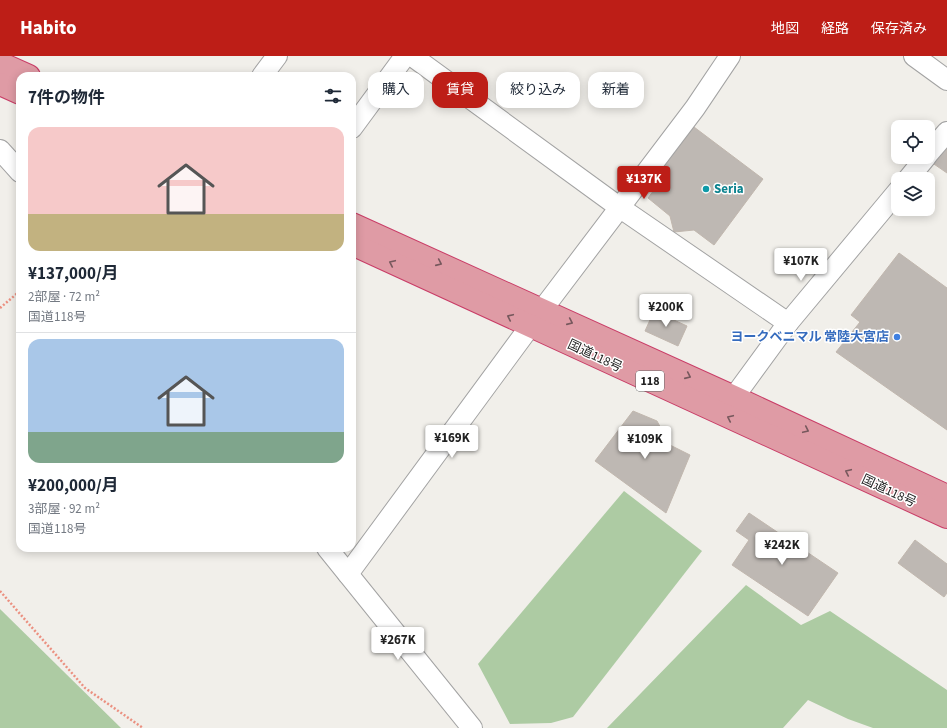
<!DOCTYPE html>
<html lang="ja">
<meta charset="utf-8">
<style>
:root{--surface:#fff;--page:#f2f2f3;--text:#1f2937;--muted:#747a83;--line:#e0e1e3;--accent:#bd1e17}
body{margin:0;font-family:"Source Sans 3","Noto Sans JP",sans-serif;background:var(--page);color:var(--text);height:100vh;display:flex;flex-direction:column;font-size:15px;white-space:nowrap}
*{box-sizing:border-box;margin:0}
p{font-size:13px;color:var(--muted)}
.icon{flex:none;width:22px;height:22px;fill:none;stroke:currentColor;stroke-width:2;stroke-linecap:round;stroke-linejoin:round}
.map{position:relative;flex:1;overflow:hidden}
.drawer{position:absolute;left:16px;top:16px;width:340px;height:480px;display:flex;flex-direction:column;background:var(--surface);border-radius:12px;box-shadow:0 2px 10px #0003}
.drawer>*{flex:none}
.hud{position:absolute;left:368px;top:16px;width:380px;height:36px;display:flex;gap:8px}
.controls{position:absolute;left:891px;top:64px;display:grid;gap:8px}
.controls a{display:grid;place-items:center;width:44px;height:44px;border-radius:8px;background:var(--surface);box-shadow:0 2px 10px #0003;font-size:20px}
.price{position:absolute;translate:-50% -34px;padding:0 9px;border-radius:4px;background:#fff;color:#222;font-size:13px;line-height:26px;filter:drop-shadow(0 1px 2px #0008)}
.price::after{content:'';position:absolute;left:50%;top:24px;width:12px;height:9px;margin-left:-6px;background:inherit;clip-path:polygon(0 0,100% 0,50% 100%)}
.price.current{background:var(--accent);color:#fff}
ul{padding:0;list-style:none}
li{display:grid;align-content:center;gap:8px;height:212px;padding:0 12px}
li+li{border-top:1px solid var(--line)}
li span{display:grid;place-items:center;height:124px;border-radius:12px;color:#555}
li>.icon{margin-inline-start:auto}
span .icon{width:72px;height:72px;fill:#fffc;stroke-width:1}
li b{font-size:17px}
h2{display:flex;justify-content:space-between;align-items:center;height:48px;padding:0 12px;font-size:17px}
.chip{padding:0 14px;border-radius:12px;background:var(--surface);box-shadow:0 2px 10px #0003;font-size:14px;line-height:36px}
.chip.current{background:var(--accent);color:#fff}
header{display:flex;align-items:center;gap:24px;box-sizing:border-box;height:56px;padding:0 20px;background:var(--accent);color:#fff}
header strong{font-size:19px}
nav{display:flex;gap:22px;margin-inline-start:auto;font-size:14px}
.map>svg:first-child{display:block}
.forest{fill:#adcba3}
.building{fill:#beb8b3;stroke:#c1b7ae}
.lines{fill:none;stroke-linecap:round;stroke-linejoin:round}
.minor-casing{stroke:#a3a3a3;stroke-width:22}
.highway-casing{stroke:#c93d67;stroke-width:24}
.path{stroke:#eb9080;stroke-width:2.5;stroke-dasharray:2 2;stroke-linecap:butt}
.minor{stroke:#fff;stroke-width:20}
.highway{stroke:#df9ba5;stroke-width:22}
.oneway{stroke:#77585d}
.culture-dot{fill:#0f9aa8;stroke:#fff;stroke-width:1.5}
.shop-dot{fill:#3f7fe0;stroke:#fff;stroke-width:1.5}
.labels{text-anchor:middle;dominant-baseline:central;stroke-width:3;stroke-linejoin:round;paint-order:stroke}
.shield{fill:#fff;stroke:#646464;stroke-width:1}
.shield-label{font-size:12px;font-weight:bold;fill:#222}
.culture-label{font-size:13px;font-weight:bold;fill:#0d838f;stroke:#fff;text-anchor:start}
.shop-label{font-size:13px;font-weight:bold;fill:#366cbe;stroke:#fff;text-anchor:end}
.street-label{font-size:13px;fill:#222;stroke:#fff}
</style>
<header>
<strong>Habito</strong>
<nav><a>地図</a><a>経路</a><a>保存済み</a></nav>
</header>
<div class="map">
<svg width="947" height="672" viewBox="0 0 947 672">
<rect width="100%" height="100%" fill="#f1efea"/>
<g class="forest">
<path d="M624,435l78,60 -129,166 -22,6 -41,1 -32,-60z"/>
<path d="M746,529l55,40 29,-14 117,79v38h-74l-25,-9 -40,-19 -25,28h-176z"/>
<path d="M0,553l121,119h-121z"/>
</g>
<g class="building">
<path d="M690,68l73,55 -49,66 -20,-15 -20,2 -4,-16 -22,-18 18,-24 -6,-5 26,-31 -4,-4z"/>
<path d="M947,83v34l-16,-11z"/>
<path d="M899,197l48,35v142l-111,-78 24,-30 -9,-7z"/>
<path d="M654,255l33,15 -9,20 -33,-15z"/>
<path d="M633,355l24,10 13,24 20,10 -24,58 -71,-52z"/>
<path d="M749,457l89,60 -30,43 -76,-51 17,-25 -13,-9z"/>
<path d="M915,484l32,24v29l-3,4 -46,-34z"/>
</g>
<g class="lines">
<defs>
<g id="minor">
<path d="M412,0l207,151 169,116"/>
<path d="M914,0l33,24"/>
<path d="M262,20l15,-20"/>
<path d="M352,72l53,-72"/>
<path d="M0,94l20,22"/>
<path d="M928,98l19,-22"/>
<path d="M908,123l18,-22"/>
<path d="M734,341l54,-74 110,-132"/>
<path d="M327,492l145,180"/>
<path d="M348,518l194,-264 153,-202 35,-52"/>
</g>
<g id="highway">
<path d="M0,7l29,13"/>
<path d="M0,28l20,9"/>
<path d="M352,168l382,173 213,99"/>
<path d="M352,188l595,273"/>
</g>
</defs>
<use href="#minor" class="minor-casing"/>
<use href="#highway" class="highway-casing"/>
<g class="path">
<path d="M0,252l20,-17"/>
<path d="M0,535l85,97 58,40"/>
</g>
<use href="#minor" class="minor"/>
<use href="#highway" class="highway"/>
</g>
<defs><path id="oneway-chevron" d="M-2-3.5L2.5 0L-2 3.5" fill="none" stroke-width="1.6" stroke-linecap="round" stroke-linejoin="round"/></defs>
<g class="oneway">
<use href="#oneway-chevron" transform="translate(392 207) rotate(-155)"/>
<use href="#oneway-chevron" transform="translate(439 207) rotate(24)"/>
<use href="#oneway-chevron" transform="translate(510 261) rotate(-155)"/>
<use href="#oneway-chevron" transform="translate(570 266) rotate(24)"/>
<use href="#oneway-chevron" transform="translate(688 320) rotate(24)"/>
<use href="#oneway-chevron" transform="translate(730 362) rotate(-155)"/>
<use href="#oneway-chevron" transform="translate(806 374) rotate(25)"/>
<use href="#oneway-chevron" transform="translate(848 416) rotate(-155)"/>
</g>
<circle class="culture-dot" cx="706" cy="133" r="4"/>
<circle class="shop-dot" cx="897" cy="281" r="4"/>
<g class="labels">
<rect class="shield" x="636" y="315" width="28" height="20" rx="3"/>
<g class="shield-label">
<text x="650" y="325">118</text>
</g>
<g class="culture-label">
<text x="714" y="133">Seria</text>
</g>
<g class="shop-label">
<text x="889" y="281">ヨークベニマル 常陸大宮店</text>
</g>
<g class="street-label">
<text transform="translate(595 300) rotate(25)">国道118号</text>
<text transform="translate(889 435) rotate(25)">国道118号</text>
</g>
</g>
</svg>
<div class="controls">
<a><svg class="icon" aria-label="locate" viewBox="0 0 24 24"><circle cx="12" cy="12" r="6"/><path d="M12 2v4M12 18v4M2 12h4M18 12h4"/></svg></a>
<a><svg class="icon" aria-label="layers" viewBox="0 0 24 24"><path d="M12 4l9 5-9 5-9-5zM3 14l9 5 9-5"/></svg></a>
</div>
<b class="price current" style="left:644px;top:144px">¥137K</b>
<b class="price" style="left:801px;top:226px">¥107K</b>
<b class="price" style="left:666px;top:272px">¥200K</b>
<b class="price" style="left:452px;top:403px">¥169K</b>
<b class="price" style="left:645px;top:404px">¥109K</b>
<b class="price" style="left:782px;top:510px">¥242K</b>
<b class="price" style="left:398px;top:605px">¥267K</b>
<div class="hud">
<a class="chip">購入</a>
<a class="chip current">賃貸</a>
<a class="chip">絞り込み</a>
<a class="chip">新着</a>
</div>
<section class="drawer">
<h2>7件の物件<svg class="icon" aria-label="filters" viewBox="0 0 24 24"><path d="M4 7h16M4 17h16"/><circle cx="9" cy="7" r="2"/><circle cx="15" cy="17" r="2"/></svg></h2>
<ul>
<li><span style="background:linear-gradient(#f6c9c9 70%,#c2b280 0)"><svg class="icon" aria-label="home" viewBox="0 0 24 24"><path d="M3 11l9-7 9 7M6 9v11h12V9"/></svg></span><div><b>¥137,000/月</b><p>2部屋 · 72 m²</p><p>国道118号</p></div></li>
<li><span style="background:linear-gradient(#a9c7e8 75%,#7fa58c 0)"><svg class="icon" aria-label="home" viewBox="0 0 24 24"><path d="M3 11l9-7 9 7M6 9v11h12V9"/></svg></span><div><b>¥200,000/月</b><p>3部屋 · 92 m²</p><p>国道118号</p></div></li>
</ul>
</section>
</div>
